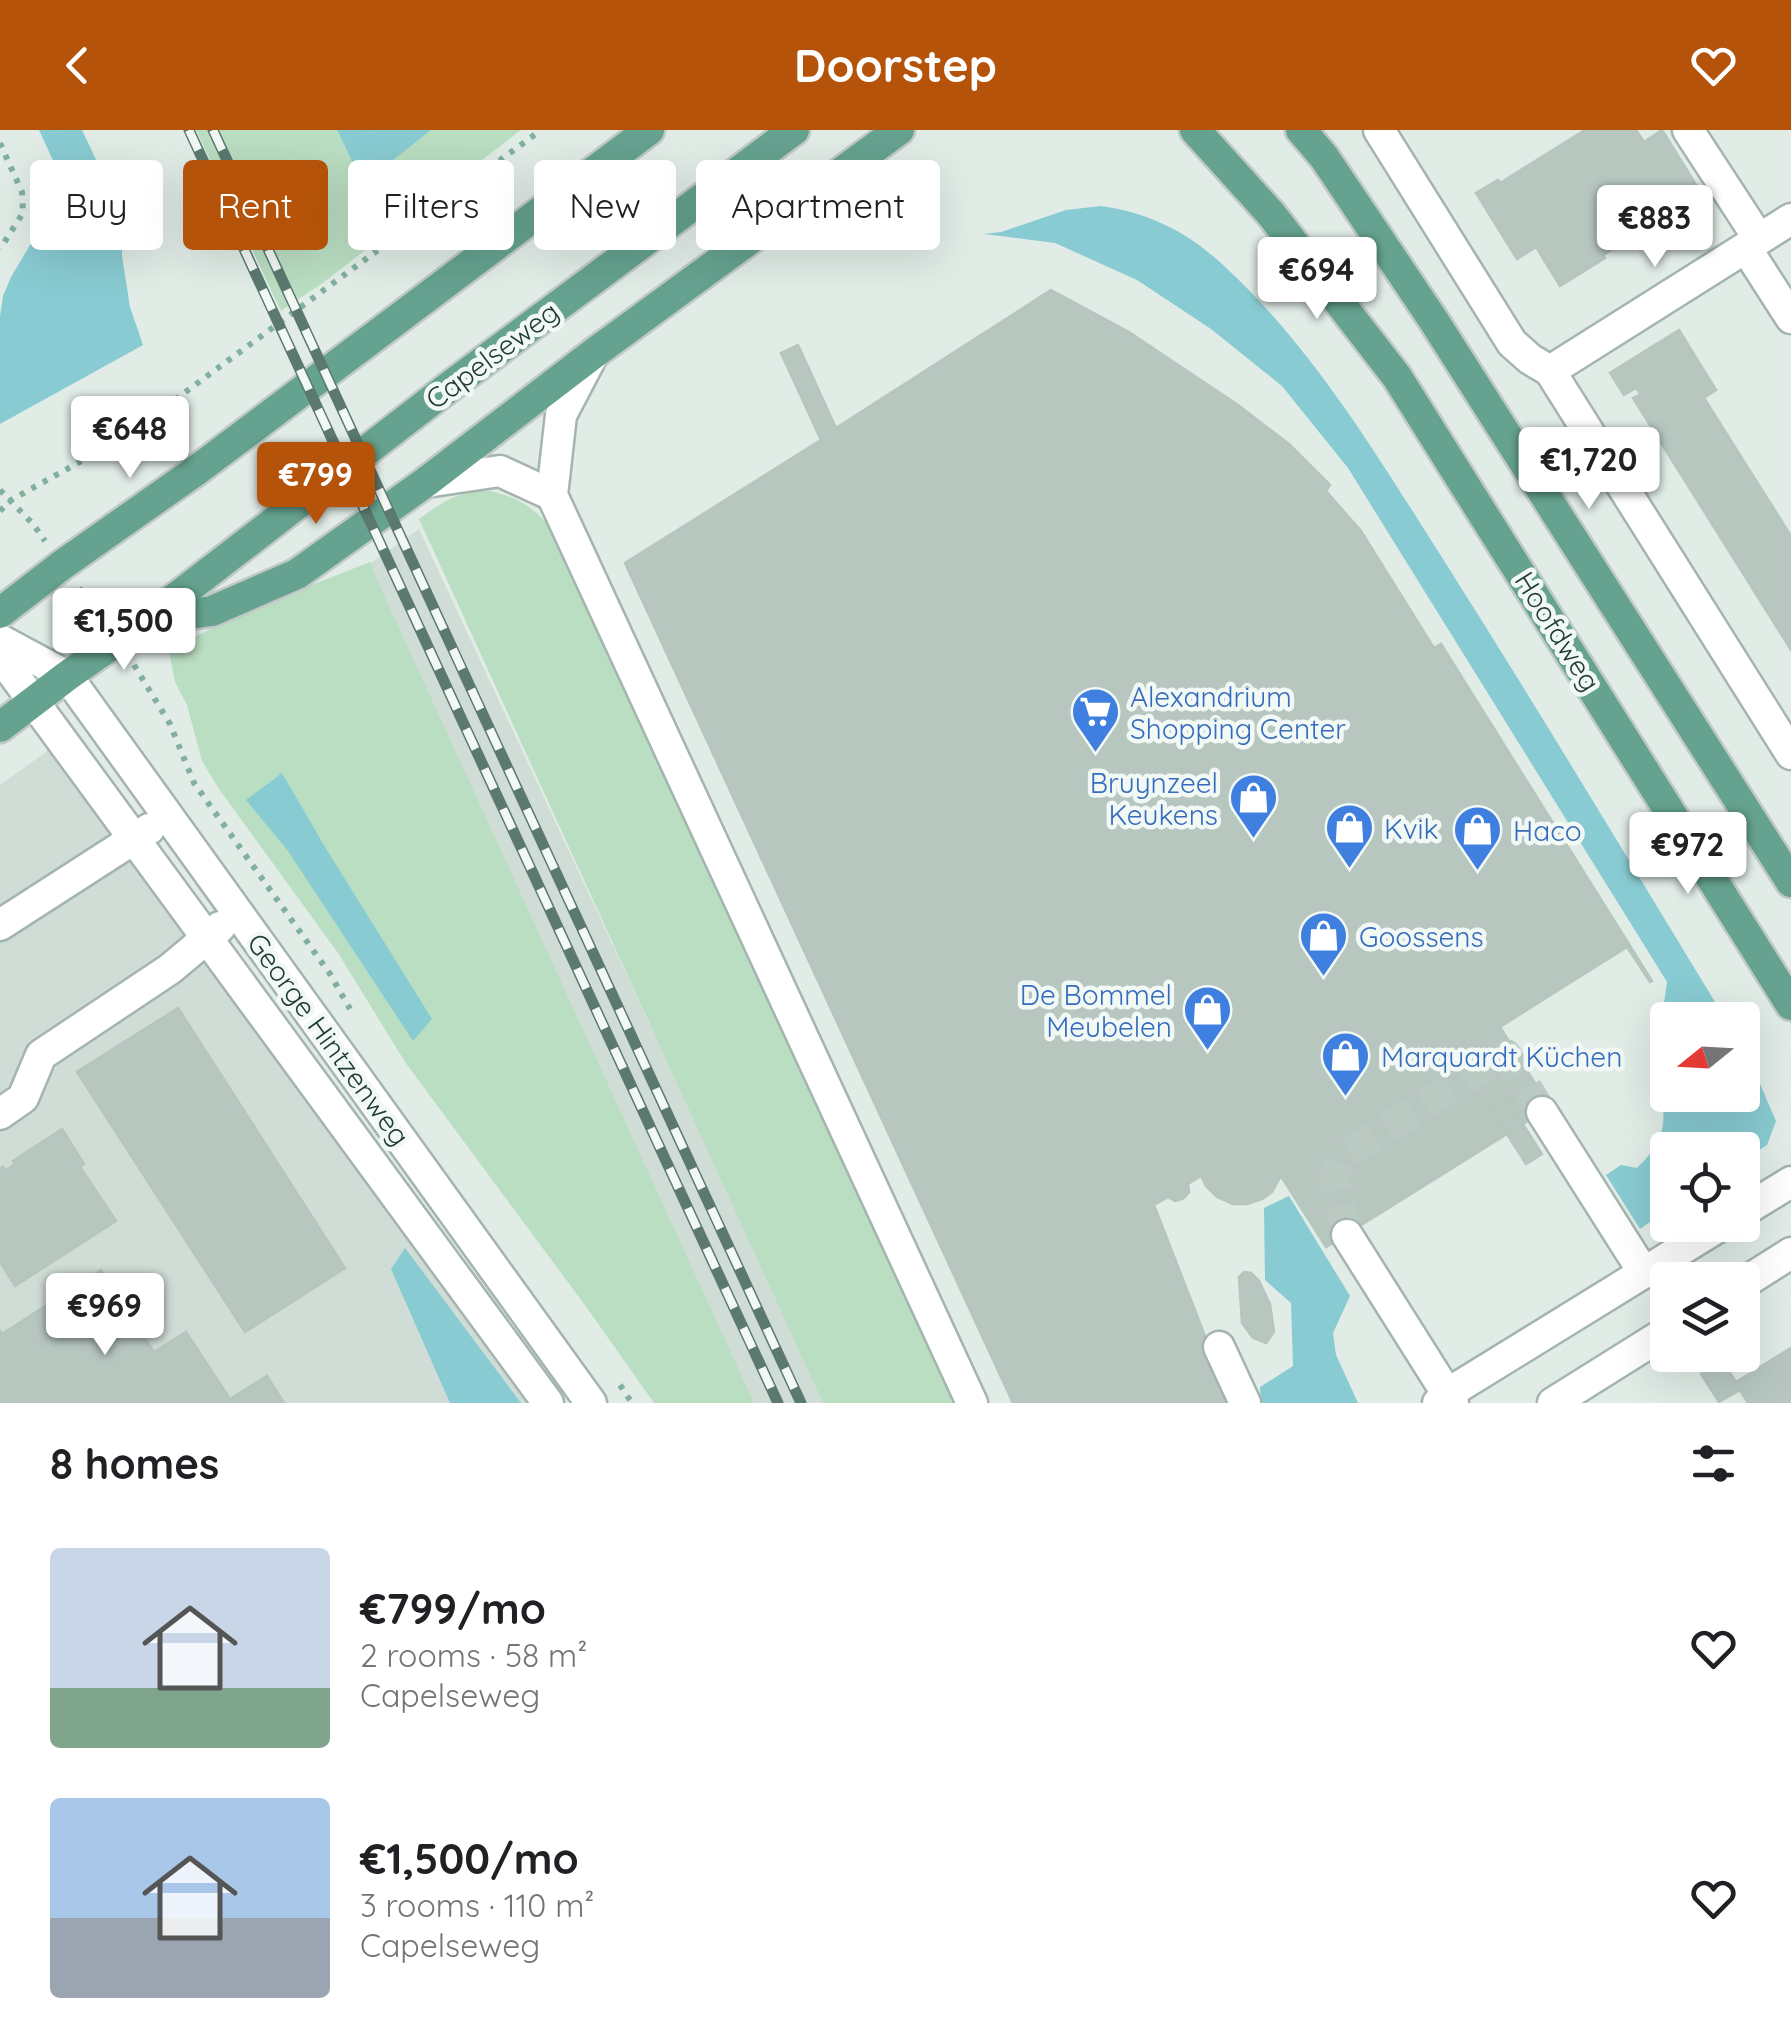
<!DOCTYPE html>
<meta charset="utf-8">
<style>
:root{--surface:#fff;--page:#f2f2f2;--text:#202124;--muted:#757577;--accent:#b45309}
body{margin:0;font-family:Quicksand,sans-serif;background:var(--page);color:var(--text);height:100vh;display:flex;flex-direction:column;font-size:38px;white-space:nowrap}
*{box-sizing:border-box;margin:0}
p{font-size:32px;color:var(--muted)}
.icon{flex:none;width:55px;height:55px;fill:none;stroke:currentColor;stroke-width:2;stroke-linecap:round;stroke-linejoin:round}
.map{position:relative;height:1273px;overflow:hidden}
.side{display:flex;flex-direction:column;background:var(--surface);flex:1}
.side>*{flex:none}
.hud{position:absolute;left:30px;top:30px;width:1000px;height:90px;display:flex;gap:20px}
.needle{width:65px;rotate:252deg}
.buttons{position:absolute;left:1650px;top:872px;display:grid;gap:20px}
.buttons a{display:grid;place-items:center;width:110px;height:110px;border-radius:10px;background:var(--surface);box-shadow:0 10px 40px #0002;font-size:50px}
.price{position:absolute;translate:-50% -85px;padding:0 22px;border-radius:10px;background:#fff;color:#222;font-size:32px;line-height:65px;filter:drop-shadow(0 2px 5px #0008)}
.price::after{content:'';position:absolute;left:50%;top:60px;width:30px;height:22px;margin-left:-15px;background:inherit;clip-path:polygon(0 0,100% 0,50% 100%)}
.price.current{background:var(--accent);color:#fff}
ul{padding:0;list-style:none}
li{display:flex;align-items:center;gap:30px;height:250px;padding:0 50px}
li span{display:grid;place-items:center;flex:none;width:280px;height:200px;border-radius:10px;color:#555}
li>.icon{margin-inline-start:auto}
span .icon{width:120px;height:120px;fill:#fffc;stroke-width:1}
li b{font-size:42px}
h2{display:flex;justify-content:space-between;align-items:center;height:120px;padding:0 50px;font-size:42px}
.tag{padding:0 35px;border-radius:10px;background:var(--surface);box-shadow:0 10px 40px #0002;font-size:35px;line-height:90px}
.tag.current{background:var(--accent);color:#fff}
header{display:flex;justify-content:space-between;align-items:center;height:130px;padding:0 50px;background:var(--accent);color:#fff;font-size:45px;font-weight:700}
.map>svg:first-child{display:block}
.built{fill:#d0dcd6}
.green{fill:#badec2}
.water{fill:#89cbd2}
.building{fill:#b7c7c0;stroke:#b4c6bd;stroke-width:2.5}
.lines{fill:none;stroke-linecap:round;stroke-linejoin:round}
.minor-tunnel{stroke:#bbc9c3;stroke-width:30;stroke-dasharray:30 15;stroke-linecap:butt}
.minor-casing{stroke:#a4b4ae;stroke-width:35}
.major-casing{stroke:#c1c9c6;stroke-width:35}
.path{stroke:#81b09f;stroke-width:6;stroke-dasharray:5 8;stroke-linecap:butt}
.minor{stroke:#fff;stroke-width:30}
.major{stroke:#65a28f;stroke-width:30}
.rail-casing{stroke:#5c796f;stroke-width:11}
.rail{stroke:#f2f9f5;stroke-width:8;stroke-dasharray:22;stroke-linecap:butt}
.labels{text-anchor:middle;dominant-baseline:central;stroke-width:9;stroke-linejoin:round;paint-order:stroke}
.street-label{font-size:28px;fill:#213d34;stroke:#f2f9f5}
.shop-label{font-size:28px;fill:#366cbe;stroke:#f2f9f5;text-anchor:start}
</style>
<header><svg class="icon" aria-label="back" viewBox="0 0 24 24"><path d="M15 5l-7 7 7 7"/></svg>Doorstep<svg class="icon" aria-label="heart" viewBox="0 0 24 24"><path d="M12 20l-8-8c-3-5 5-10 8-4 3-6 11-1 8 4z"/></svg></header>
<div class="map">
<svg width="1791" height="1273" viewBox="0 0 1791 1273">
<rect width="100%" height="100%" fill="#e1ece7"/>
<g class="built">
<path d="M419,399l407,874h-73l-385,-838z"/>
<path d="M50,619l477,654h-527v-618z"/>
</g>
<g class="green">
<path d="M196,0h141l26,53 68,-53h90l-197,152 -43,29z"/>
<path d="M485,360c33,7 47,15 68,41l405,872h-135l-404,-884c24,-17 35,-26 66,-29z"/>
<path d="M370,432l7,18 377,823h-100l-67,-95 -182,-246 -67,-109 -119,-164 -17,-28 -15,-56 -12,-23 -6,-32 81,-41z"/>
</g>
<g class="water">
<path d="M39,0h43l40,85v41l8,51 13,38 -143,79v-108l3,-20 8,-19 43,-72 3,-36z"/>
<path d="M337,0h94l-68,54z"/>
<path d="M1101,76c48,7 85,25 121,58 93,85 159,198 226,303 95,150 186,302 278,453h-58v75h74l1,-48 5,9 28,65 -9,24 -24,16 -1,-11h-74l-1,60 -27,19 -34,-54 15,-10 16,3c20,-18 33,-43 23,-71 -4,-9 -9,-11 -8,-21 4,-32 11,-63 15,-94l-319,-514 -66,-82 -71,-57 -74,-49 -82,-37 -71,-9 17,-2 65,-22z"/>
<path d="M282,643l43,74 107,172 -19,22 -125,-190 -42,-51z"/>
<path d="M1289,1066l61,100 -17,37 3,22 22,48h-97l-1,-16 33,-21 -2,-63 -26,-23 -1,-72z"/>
<path d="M405,1118l116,155h-71l-59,-134z"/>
</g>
<g class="building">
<path d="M1585,0h51l8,12 18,-12 41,66 -21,14 -2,-4 -77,49 2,3 -45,28 -24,-39 -19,12 -41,-66 22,-13 2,3z"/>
<path d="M1051,160l78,42 109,73 51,39 41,41 -4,6 35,40 73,117 7,-4 211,337 -2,1 -23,-35 -127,80 50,80 -224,140 -45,-71 -9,16 -10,7 -15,5h-14l-16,-7 -11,-11 -5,-10 -13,8 1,8 -6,7 -8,2 -7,-4 -14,8 77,198h-218l-388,-840 196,-123 -40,-87 17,-8 38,83z"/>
<path d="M1679,200l37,60 -12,8 87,138v114l-158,-252 8,-4 -5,-6 -12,7 -14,-22z"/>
<path d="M178,878l167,260 -100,64 -168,-260z"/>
<path d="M1507,969l35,55 -16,10 -35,-55z"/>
<path d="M62,999l22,35 -4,3 36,54 -101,65 -15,-24v-93l3,-2 2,4 10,-7 -2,-3z"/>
<path d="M101,1140l53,82 32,-20 44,67 37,-23 17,27h-284v-72l2,3z"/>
<path d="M1244,1142l7,1 8,8 11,23 4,28 -8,11 -13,-5 -11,-15 -3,-46z"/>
<path d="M1791,1218v55h-43l-8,-13 -21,12 -18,-28 21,-13 14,21z"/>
</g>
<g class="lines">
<path class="minor-tunnel" d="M1347,1105l-13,-59 7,-19 165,-103 36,58"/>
<defs>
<g id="minor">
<path d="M1379,0l133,213 18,16 20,12 241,383"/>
<path d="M1688,0l71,109"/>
<path d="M1746,118l45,70"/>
<path d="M593,224l-32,61 -9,80 420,908"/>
<path d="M1550,241l241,-152"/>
<path d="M426,352l74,-11 52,24"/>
<path d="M0,510l67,36 524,727"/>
<path d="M0,526l548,747"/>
<path d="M0,795l149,-96"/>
<path d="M1542,982l102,161"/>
<path d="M0,984l23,-16 18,-43 129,-86 50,-42"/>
<path d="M1742,1082l49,-30"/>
<path d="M1347,1105l106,168"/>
<path d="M1742,1154l49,-31"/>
<path d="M1219,1217l26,56"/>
<path d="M1438,1273l9,-9 274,-169"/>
<path d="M1553,1273l115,-72"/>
</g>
<g id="major">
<path d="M1195,0l76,84 126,163 394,628"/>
<path d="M1301,0l23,27 110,164 357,561"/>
<path d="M0,483l62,-48 135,-95 452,-340"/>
<path d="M152,489l60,-8 85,-37 129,-92 167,-128 306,-224"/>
<path d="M0,597l67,-51 80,-56 302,-233 345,-257"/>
</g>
</defs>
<use href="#minor" class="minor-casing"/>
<use href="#major" class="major-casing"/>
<g class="path">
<path d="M0,13l22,49 1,21 -23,36"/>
<path d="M0,360l33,34 12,17"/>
<path d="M0,381l11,-11 112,-62 418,-308"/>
<path d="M79,458l22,30"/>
<path d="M134,535l36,59 24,59 136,191 20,35"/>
<path d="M1742,1195l21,-13"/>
<path d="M620,1255l12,18"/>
</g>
<use href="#minor" class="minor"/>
<use href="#major" class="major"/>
<defs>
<g id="rail">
<path d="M189,0l589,1273"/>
<path d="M213,0l588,1273"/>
</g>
</defs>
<use href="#rail" class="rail-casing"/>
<use href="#rail" class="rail"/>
</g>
<defs>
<symbol id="supermarket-pin" viewBox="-11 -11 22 30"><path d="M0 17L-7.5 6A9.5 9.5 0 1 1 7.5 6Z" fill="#3f7fe0" stroke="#f2f9f5"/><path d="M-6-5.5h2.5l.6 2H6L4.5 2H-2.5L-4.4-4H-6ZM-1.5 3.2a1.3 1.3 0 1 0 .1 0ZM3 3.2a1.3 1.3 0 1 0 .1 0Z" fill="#fff"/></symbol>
<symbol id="shop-pin" viewBox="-11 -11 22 30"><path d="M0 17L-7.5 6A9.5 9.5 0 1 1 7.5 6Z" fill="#3f7fe0" stroke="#f2f9f5"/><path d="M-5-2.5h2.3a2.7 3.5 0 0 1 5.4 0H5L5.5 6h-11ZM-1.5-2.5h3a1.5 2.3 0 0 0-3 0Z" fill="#fff"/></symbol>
</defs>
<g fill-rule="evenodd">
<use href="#supermarket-pin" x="1068" y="554" width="55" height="75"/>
<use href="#shop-pin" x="1226" y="640" width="55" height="75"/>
<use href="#shop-pin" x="1322" y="670" width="55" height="75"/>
<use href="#shop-pin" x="1450" y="672" width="55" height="75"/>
<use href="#shop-pin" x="1296" y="778" width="55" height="75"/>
<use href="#shop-pin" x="1180" y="852" width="55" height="75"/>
<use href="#shop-pin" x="1318" y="898" width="55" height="75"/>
</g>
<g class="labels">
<g class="street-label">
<text transform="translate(492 225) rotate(-37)">Capelseweg</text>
<text transform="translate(1558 501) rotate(58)">Hoofdweg</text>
<text transform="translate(329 909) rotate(54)">George Hintzenweg</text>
</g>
<g class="shop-label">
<text x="1130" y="566">Alexandrium<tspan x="1130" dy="32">Shopping Center</tspan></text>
<text x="1218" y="652" text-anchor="end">Bruynzeel<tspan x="1218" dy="32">Keukens</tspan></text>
<text x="1384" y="698">Kvik</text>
<text x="1513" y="700">Haco</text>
<text x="1359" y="806">Goossens</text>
<text x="1172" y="864" text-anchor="end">De Bommel<tspan x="1172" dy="32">Meubelen</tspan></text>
<text x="1381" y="926">Marquardt Küchen</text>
</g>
</g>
</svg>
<div class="buttons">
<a><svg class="needle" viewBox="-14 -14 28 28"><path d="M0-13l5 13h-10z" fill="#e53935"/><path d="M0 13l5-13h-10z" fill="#757577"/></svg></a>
<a><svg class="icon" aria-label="locate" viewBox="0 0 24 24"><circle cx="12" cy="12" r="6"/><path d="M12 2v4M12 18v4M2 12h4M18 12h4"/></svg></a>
<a><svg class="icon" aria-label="layers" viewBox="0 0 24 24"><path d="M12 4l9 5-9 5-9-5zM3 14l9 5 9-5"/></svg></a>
</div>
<b class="price" style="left:1655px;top:140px">€883</b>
<b class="price" style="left:1317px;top:192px">€694</b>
<b class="price" style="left:130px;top:351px">€648</b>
<b class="price" style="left:1589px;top:382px">€1,720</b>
<b class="price current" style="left:316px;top:397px">€799</b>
<b class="price" style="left:124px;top:543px">€1,500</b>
<b class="price" style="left:1688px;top:767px">€972</b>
<b class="price" style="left:105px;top:1228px">€969</b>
<div class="hud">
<a class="tag">Buy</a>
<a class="tag current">Rent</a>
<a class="tag">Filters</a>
<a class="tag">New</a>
<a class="tag">Apartment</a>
</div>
</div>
<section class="side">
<h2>8 homes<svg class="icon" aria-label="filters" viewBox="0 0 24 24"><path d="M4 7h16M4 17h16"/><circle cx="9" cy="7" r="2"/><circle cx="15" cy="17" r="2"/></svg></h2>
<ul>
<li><span style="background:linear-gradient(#c9d6e8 70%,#7fa58c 0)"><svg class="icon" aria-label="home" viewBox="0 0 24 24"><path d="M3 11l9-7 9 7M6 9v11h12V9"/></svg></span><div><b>€799/mo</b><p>2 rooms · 58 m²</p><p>Capelseweg</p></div><svg class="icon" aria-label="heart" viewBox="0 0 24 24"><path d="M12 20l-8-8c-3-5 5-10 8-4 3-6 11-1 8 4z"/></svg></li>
<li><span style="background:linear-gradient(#a9c7e8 60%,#9aa5b1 0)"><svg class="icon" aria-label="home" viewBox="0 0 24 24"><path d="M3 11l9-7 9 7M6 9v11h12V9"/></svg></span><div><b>€1,500/mo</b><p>3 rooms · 110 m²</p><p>Capelseweg</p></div><svg class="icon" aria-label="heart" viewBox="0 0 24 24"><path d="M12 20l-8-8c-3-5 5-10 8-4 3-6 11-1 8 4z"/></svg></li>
</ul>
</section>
